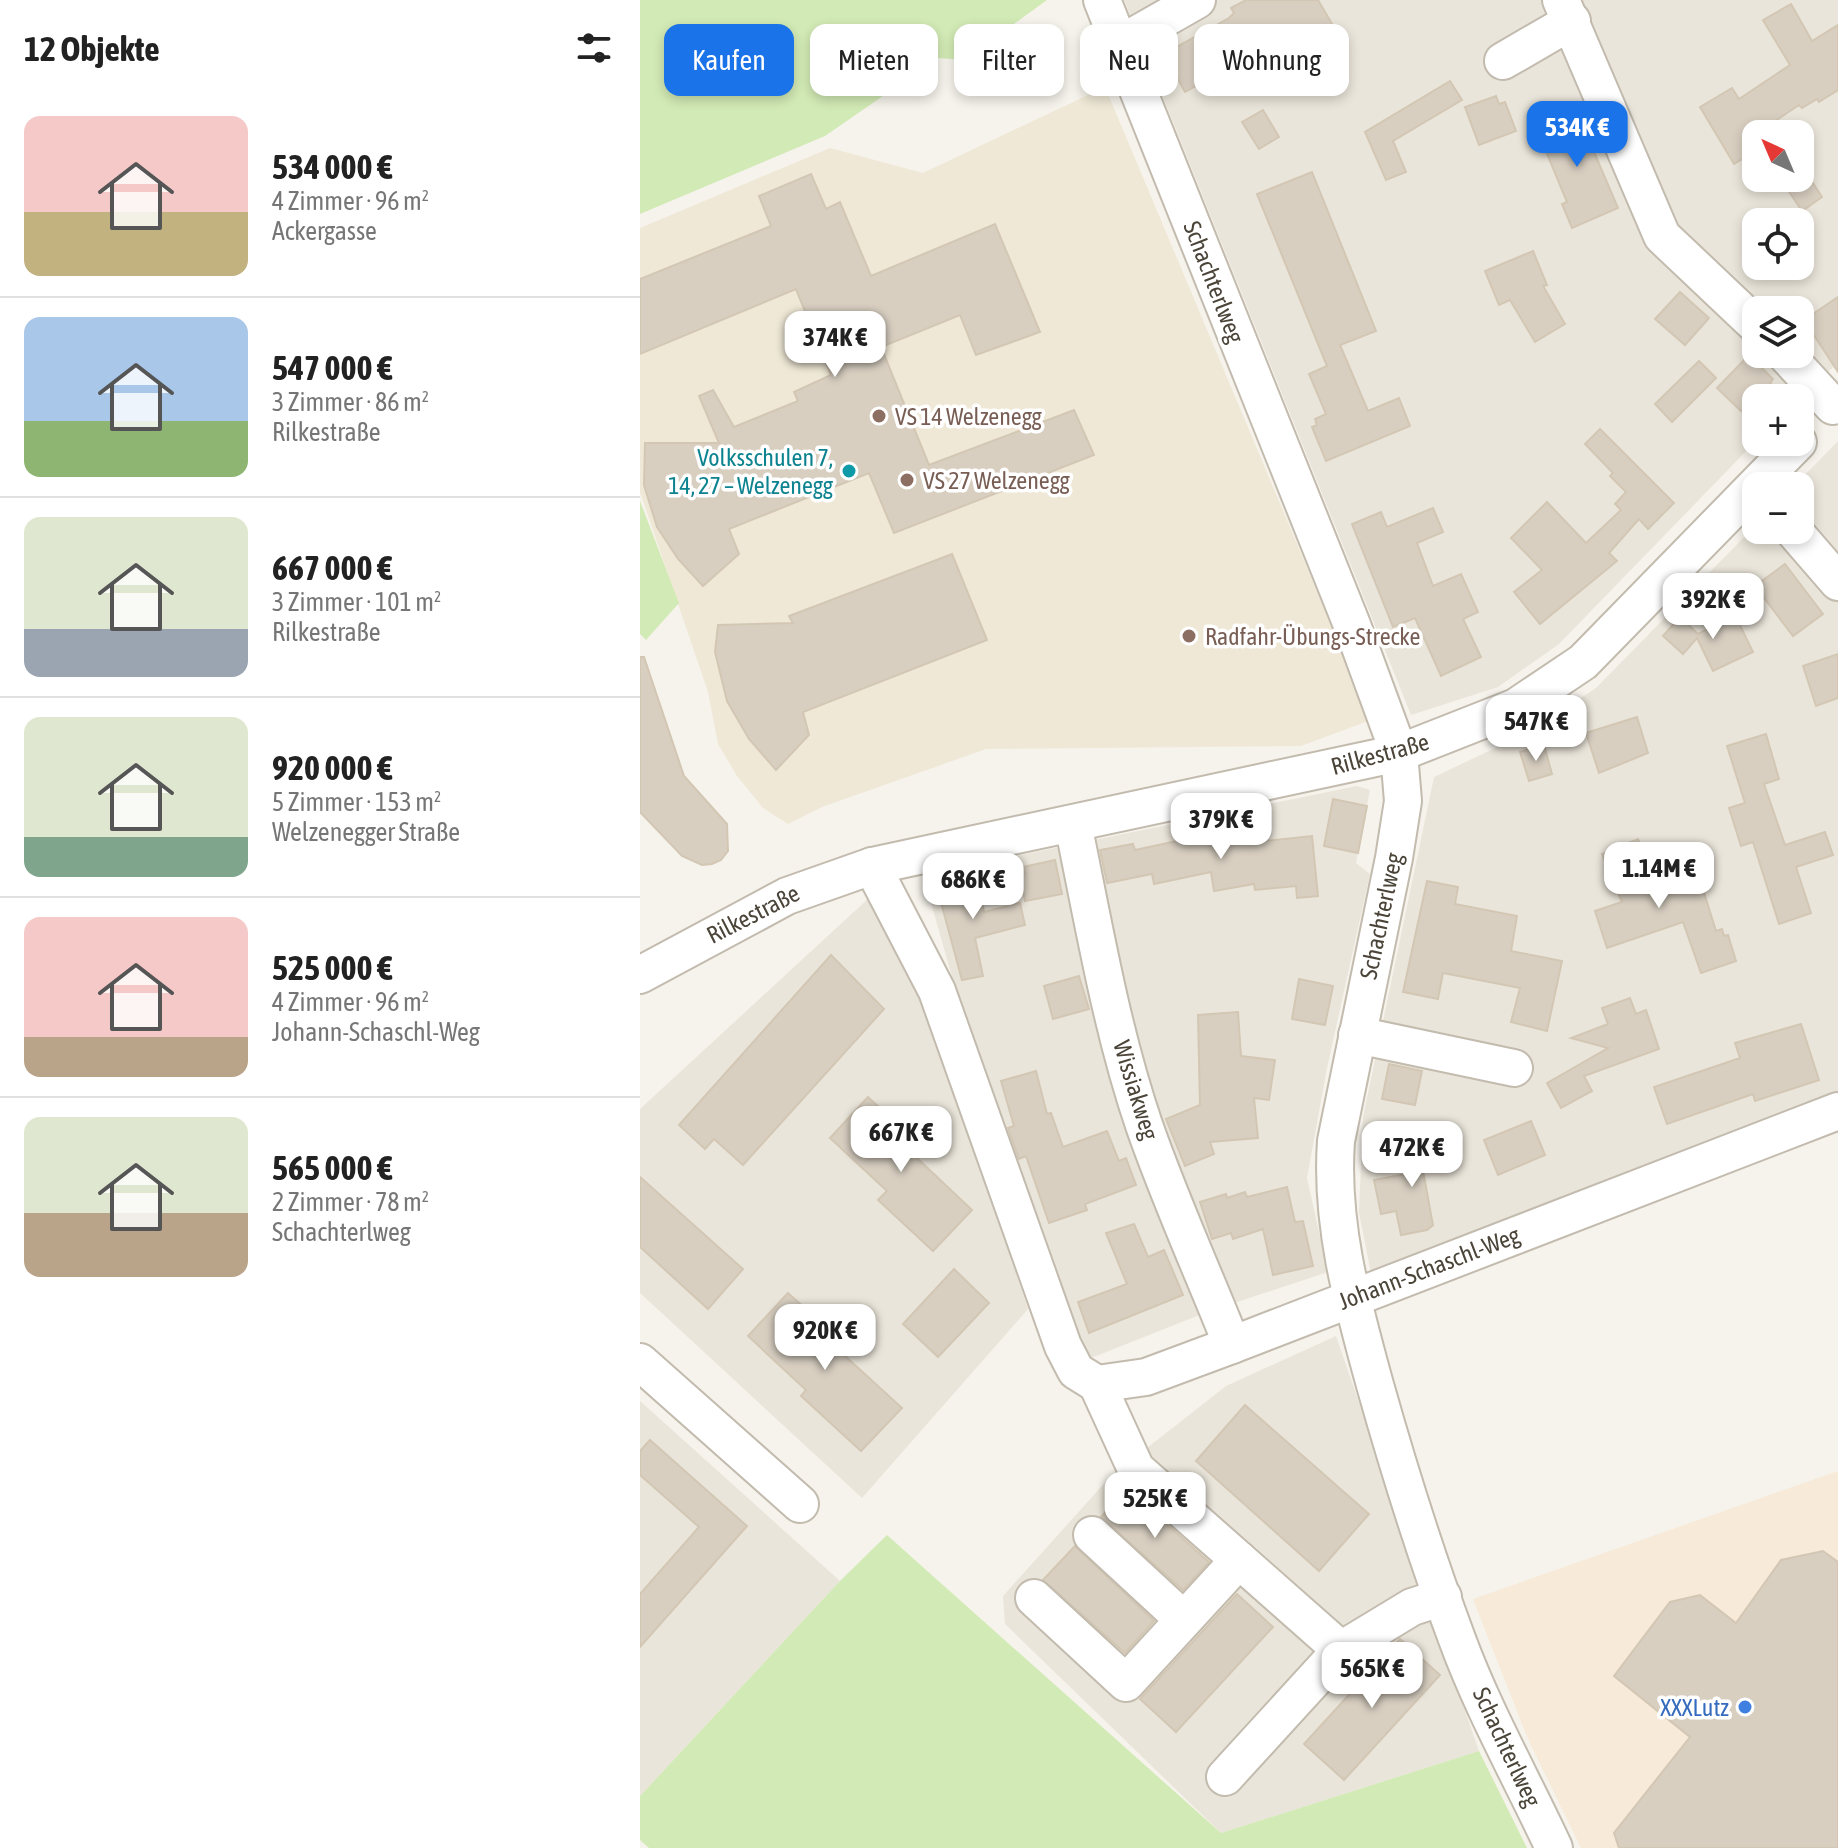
<!DOCTYPE html>
<html lang="de">
<meta charset="utf-8">
<style>
:root{--surface:#fff;--page:#f2f2f2;--text:#222;--muted:#767676;--line:#e0e0e0;--accent:#1a73e8}
body{margin:0;font-family:"Asap Condensed",sans-serif;background:var(--page);color:var(--text);height:100vh;display:flex;flex-direction:column;font-size:30px;white-space:nowrap}
*{box-sizing:border-box;margin:0}
p{font-size:26px;color:var(--muted)}
.icon{flex:none;width:44px;height:44px;fill:none;stroke:currentColor;stroke-width:2;stroke-linecap:round;stroke-linejoin:round}
.map{position:relative;flex:1;overflow:hidden}
.details{display:flex;flex-direction:column;background:var(--surface);width:640px}
.details>*{flex:none}
.hud{position:absolute;left:24px;top:24px;width:760px;height:72px;display:flex;gap:16px}
.needle{width:52px;rotate:316deg}
.buttons{position:absolute;left:1102px;top:120px;display:grid;gap:16px}
.buttons a{display:grid;place-items:center;width:72px;height:72px;border-radius:16px;background:var(--surface);box-shadow:0 4px 12px #0003;font-size:40px}
.price{position:absolute;translate:-50% -68px;padding:0 18px;border-radius:16px;background:#fff;color:#222;font-size:26px;line-height:52px;filter:drop-shadow(0 2px 4px #0008)}
.price::after{content:'';position:absolute;left:50%;top:48px;width:24px;height:18px;margin-left:-12px;background:inherit;clip-path:polygon(0 0,100% 0,50% 100%)}
.price.active{background:var(--accent);color:#fff}
ul{padding:0;list-style:none}
li{display:flex;align-items:center;gap:24px;height:200px;padding:0 24px}
li+li{border-top:2px solid var(--line)}
li span{display:grid;place-items:center;flex:none;width:224px;height:160px;border-radius:16px;color:#555}
li>.icon{margin-inline-start:auto}
span .icon{width:96px;height:96px;fill:#fffc;stroke-width:1}
li b{font-size:34px}
h2{display:flex;justify-content:space-between;align-items:center;height:96px;padding:0 24px;font-size:34px}
.pill{padding:0 28px;border-radius:16px;background:var(--surface);box-shadow:0 4px 12px #0003;font-size:28px;line-height:72px}
.pill.active{background:var(--accent);color:#fff}
main{display:flex;flex:1;min-height:0}
.map>svg:first-child{display:block}
.residential{fill:#eae5da;fill-rule:evenodd}
.commercial{fill:#f7ead8}
.education{fill:#efe8d6}
.green{fill:#d2eab5}
.building{fill:#d8cfc1;stroke:#d3c7b4;stroke-width:2}
.lines{fill:none;stroke-linecap:round;stroke-linejoin:round}
.minor-casing{stroke:#c2bbae;stroke-width:40}
.minor{stroke:#fff;stroke-width:36}
.education-dot{fill:#8d6e63;stroke:#fff;stroke-width:3}
.culture-dot{fill:#0f9aa8;stroke:#fff;stroke-width:3}
.shop-dot{fill:#3f7fe0;stroke:#fff;stroke-width:3}
.labels{text-anchor:middle;dominant-baseline:central;stroke-width:7;stroke-linejoin:round;paint-order:stroke}
.street-label{font-size:24px;fill:#4b4439;stroke:#fff}
.education-label{font-size:24px;fill:#785e54;stroke:#fff;text-anchor:start}
.culture-label{font-size:24px;fill:#0d838f;stroke:#fff;text-anchor:end}
.shop-label{font-size:24px;fill:#366cbe;stroke:#fff;text-anchor:end}
</style>
<main>
<section class="details">
<h2>12 Objekte<svg class="icon" aria-label="filters" viewBox="0 0 24 24"><path d="M4 7h16M4 17h16"/><circle cx="9" cy="7" r="2"/><circle cx="15" cy="17" r="2"/></svg></h2>
<ul>
<li><span style="background:linear-gradient(#f6c9c9 60%,#c2b280 0)"><svg class="icon" aria-label="home" viewBox="0 0 24 24"><path d="M3 11l9-7 9 7M6 9v11h12V9"/></svg></span><div><b>534 000 €</b><p>4 Zimmer · 96 m²</p><p>Ackergasse</p></div></li>
<li><span style="background:linear-gradient(#a9c7e8 65%,#8fb573 0)"><svg class="icon" aria-label="home" viewBox="0 0 24 24"><path d="M3 11l9-7 9 7M6 9v11h12V9"/></svg></span><div><b>547 000 €</b><p>3 Zimmer · 86 m²</p><p>Rilkestraße</p></div></li>
<li><span style="background:linear-gradient(#dfe7d0 70%,#9aa5b1 0)"><svg class="icon" aria-label="home" viewBox="0 0 24 24"><path d="M3 11l9-7 9 7M6 9v11h12V9"/></svg></span><div><b>667 000 €</b><p>3 Zimmer · 101 m²</p><p>Rilkestraße</p></div></li>
<li><span style="background:linear-gradient(#dfe7d0 75%,#7fa58c 0)"><svg class="icon" aria-label="home" viewBox="0 0 24 24"><path d="M3 11l9-7 9 7M6 9v11h12V9"/></svg></span><div><b>920 000 €</b><p>5 Zimmer · 153 m²</p><p>Welzenegger Straße</p></div></li>
<li><span style="background:linear-gradient(#f6c9c9 75%,#b9a48a 0)"><svg class="icon" aria-label="home" viewBox="0 0 24 24"><path d="M3 11l9-7 9 7M6 9v11h12V9"/></svg></span><div><b>525 000 €</b><p>4 Zimmer · 96 m²</p><p>Johann-Schaschl-Weg</p></div></li>
<li><span style="background:linear-gradient(#dfe7d0 60%,#b9a48a 0)"><svg class="icon" aria-label="home" viewBox="0 0 24 24"><path d="M3 11l9-7 9 7M6 9v11h12V9"/></svg></span><div><b>565 000 €</b><p>2 Zimmer · 78 m²</p><p>Schachterlweg</p></div></li>
</ul>
</section>
<div class="map">
<svg width="1198" height="1848" viewBox="0 0 1198 1848">
<rect width="100%" height="100%" fill="#f6f3ec"/>
<g class="residential">
<path d="M484,0h714v363l-40,35h-42v43l-197,203 -61,43 -87,28zM1116,134h44v44h-44zM1116,222h44v44h-44zM1116,310h44v44h-44z"/>
<path d="M1198,441v656l-466,181 -13,-65 4,-96 71,-340 93,-44 69,-45 160,-163v5h44v-44h-6z"/>
<path d="M717,786l13,4 -14,73 14,11 -43,194 -20,110 21,94 -121,40 -126,50 -76,-200 -82,-287z"/>
<path d="M230,897l50,84 108,328 -166,189 -222,-205v-184z"/>
<path d="M696,1336l143,415 -258,82 -216,-209 -2,-28 107,-119 116,-91z"/>
<path d="M0,1401l200,180 -200,215z"/>
</g>
<path class="commercial" d="M1198,1471v377h-257l-54,-111 -54,-138z"/>
<path class="education" d="M465,87l266,633 -70,26 -315,3 -164,58 -34,17 -25,-16 -26,-32 -19,-32 -10,-52 -68,-200v-264l190,-80 93,25z"/>
<g class="green">
<path d="M0,0h407l-83,60 -26,-2 -113,78 -185,78z"/>
<path d="M0,501l39,102 -33,37 -6,-6z"/>
<path d="M247,1535l334,298 258,-82 48,97h-878l-9,-8v-44l200,-215z"/>
</g>
<g class="building">
<path d="M606,0h72l30,51 -49,27 -27,-48 -57,31 6,11 -36,20 -21,-38 65,-36 5,-5 -3,-5z"/>
<path d="M1151,4l21,37 26,-16v65l-19,12 -2,-3 -15,9 -3,-3 -43,29v17l-22,13 -34,-57 32,-19 7,11 51,-34 -27,-45z"/>
<path d="M810,81l12,19 -69,41 13,31 -20,8 -21,-48z"/>
<path d="M856,96l3,8 6,-2 11,29 -37,14 -14,-38z"/>
<path d="M623,110l16,27 -20,12 -17,-27z"/>
<path d="M936,110l42,98 -46,20 -10,-24 5,-2 -31,-75z"/>
<path d="M672,172l64,159 -36,14 28,66 31,-13 11,28 -84,35 -14,-34 5,-2 -2,-6 11,-5 -17,-40 18,-8 -70,-172z"/>
<path d="M171,174l15,35 14,-7 31,74 124,-52 45,108 -64,23 -16,-40 -79,32 48,118 145,-55 20,45 -200,78 -25,-60 -140,56 10,25 -36,32 -25,-27 -21,-32 -13,-42 1,-42h74l-20,-47 14,-6 21,37 64,-26 -4,-9 37,-17 -35,-86 -156,65v-75l131,-53 -12,-30z"/>
<path d="M1169,177l13,20 -20,14 -14,-21z"/>
<path d="M893,251l14,34 -4,1 22,38 -30,18 -25,-42 -11,5 -14,-34z"/>
<path d="M1040,292l29,26 -24,27 -30,-26z"/>
<path d="M1198,297v75l-34,-52z"/>
<path d="M1109,355l24,24 -3,4 16,15h-30v20l-11,-11 -4,4 -24,-23z"/>
<path d="M1059,361l17,17 -44,44 -17,-18z"/>
<path d="M960,429l74,74 -26,26 -9,-10 -30,34 8,8 -77,63 -26,-32 28,-22 -31,-32 36,-36 39,41 35,-33 -6,-6 11,-12 -16,-16 3,-3 -28,-29z"/>
<path d="M793,508l10,24 -26,11 16,43 28,-12 17,38 -15,7 18,38 -40,19 -26,-58 -22,9 -41,-103 29,-12 6,15z"/>
<path d="M312,554l35,86 -184,72 6,23 -33,35 -27,-31 -22,-38 -12,-49 3,-27 75,-2 -4,-7z"/>
<path d="M1145,564l38,50 -30,22 -38,-50z"/>
<path d="M1095,615l18,37 -40,19 -16,-33 -14,16 -20,-18 17,-19 18,17z"/>
<path d="M1198,654v44l-22,8 -13,-40z"/>
<path d="M0,657h4l40,119 43,48 1,27 -7,9 -9,4 -10,1 -20,-9 -42,-44z"/>
<path d="M997,717l11,36 -49,20 -13,-40z"/>
<path d="M1126,734l13,45 -15,5 21,61 40,-13 8,23 -37,12 15,46 -32,11 -26,-82 -12,4 -12,-38 16,-5 -18,-57z"/>
<path d="M904,745l8,29 -23,7 -9,-29z"/>
<path d="M693,799l34,7 -9,47 -34,-7z"/>
<path d="M602,823l4,20 66,-7 6,60 -21,2 -1,-12 -41,4 -1,-6 -40,7 -3,-19 -57,12 -2,-10 -45,9 -7,-33 33,-6 2,6 70,-15 -1,-5z"/>
<path d="M998,839l21,57 42,-13 15,48 6,-2 2,7 4,-1 8,26 -35,12 -18,-51 -76,26 -12,-37 27,-9 -20,-48z"/>
<path d="M415,860l7,34 -37,7 -5,-26 5,-1 -2,-7z"/>
<path d="M337,876l7,36 36,-9 5,22 -50,13 8,38 -21,4 -26,-96z"/>
<path d="M787,881l31,6 -3,17 62,12 -6,35 51,10 -15,70 -36,-9 9,-34 -77,-15 -5,26 -35,-7z"/>
<path d="M191,955l53,54 -141,156 -29,-26 -9,10 -26,-24z"/>
<path d="M439,976l10,33 -36,10 -9,-33z"/>
<path d="M659,979l34,7 -8,39 -33,-6z"/>
<path d="M990,998l6,16 10,-4 13,39 -75,27 8,15 -31,17 -14,-25 61,-35 -37,-10 37,-14 -6,-16z"/>
<path d="M598,1012l3,44 34,4 -6,40 -15,-2 4,40 -48,4 4,12 -29,12 -19,-47 34,-14 -2,-90z"/>
<path d="M1161,1024l18,56 -64,21 -2,-7 -86,30 -13,-37 86,-29 -5,-15z"/>
<path d="M749,1064l33,7 -7,34 -33,-6z"/>
<path d="M396,1071l11,43 4,-1 12,34 44,-16 12,30 7,-3 10,27 -51,19 2,6 -38,13 -23,-67 -7,3 -11,-31 6,-2 -13,-45z"/>
<path d="M228,1097l57,53 -8,8 55,52 -39,41 -55,-51 9,-9 -57,-53z"/>
<path d="M891,1121l14,34 -47,20 -14,-35z"/>
<path d="M803,1139l5,26 -31,7 6,-1 10,54 -6,5 -26,5 -5,-24 -15,3 -7,-34 43,-8 -6,-27z"/>
<path d="M0,1177l103,92 -35,40 -68,-62z"/>
<path d="M647,1187l8,35 8,-1 10,45 -40,9 -10,-46 -30,10 -2,-6 -19,6 -12,-37 26,-8 1,4 18,-6 2,5z"/>
<path d="M494,1224l14,33 16,-7 19,45 -94,38 -11,-31 49,-18 -21,-51z"/>
<path d="M314,1269l35,34 -51,54 -35,-33z"/>
<path d="M148,1293l50,45 -6,6 70,64 -41,43 -60,-55 5,-6 -58,-54z"/>
<path d="M605,1405l124,109 -50,57 -123,-110z"/>
<path d="M10,1440l97,86 -107,121v-53l59,-67 -59,-52v-24z"/>
<path d="M487,1489l82,73 -26,28 -82,-73z"/>
<path d="M435,1546l79,75 -29,32 -82,-73z"/>
<path d="M1183,1551l15,11v286h-219l-5,-15 76,-96 -76,-61 56,-74 30,-7 36,28 45,-63z"/>
<path d="M597,1594l36,33 -97,105 -36,-33z"/>
<path d="M760,1639l40,36 -96,105 -40,-36z"/>
</g>
<g class="lines">
<defs>
<g id="minor">
<path d="M462,0l250,625 47,128 4,48 -9,57 -58,283c-6,84 17,164 39,244 24,85 51,171 82,254 26,71 65,140 97,209"/>
<path d="M921,0l101,236 94,89"/>
<path d="M480,44l77,-44"/>
<path d="M863,61l69,-40"/>
<path d="M1145,354l48,52"/>
<path d="M1153,530l45,52"/>
<path d="M433,824c21,101 38,204 71,301 26,75 59,147 88,220"/>
<path d="M232,866l65,125 126,355 13,25 21,13 49,-7 86,-32 606,-234"/>
<path d="M0,975l147,-79 85,-30 527,-113 117,-46 67,-45 215,-220"/>
<path d="M717,1035l157,33"/>
<path d="M0,1362l160,142"/>
<path d="M457,1384l39,85 205,181 71,-43 31,-10"/>
<path d="M452,1535l91,84"/>
<path d="M394,1598l92,85 113,-123"/>
<path d="M585,1777l116,-127"/>
</g>
</defs>
<use href="#minor" class="minor-casing"/>
<use href="#minor" class="minor"/>
</g>
<g class="education-dot">
<circle cx="239" cy="416" r="8"/>
<circle cx="267" cy="480" r="8"/>
<circle cx="549" cy="636" r="8"/>
</g>
<circle class="culture-dot" cx="209" cy="471" r="8"/>
<circle class="shop-dot" cx="1105" cy="1707" r="8"/>
<g class="labels">
<g class="street-label">
<text transform="translate(574 282) rotate(69)">Schachterlweg</text>
<text transform="translate(740 754) rotate(-15)">Rilkestraße</text>
<text transform="translate(113 914) rotate(-27)">Rilkestraße</text>
<text transform="translate(741 916) rotate(-78)">Schachterlweg</text>
<text transform="translate(496 1090) rotate(73)">Wissiakweg</text>
<text transform="translate(789 1268) rotate(-21)">Johann-Schaschl-Weg</text>
<text transform="translate(867 1747) rotate(65)">Schachterlweg</text>
</g>
<g class="education-label">
<text x="255" y="416">VS 14 Welzenegg</text>
<text x="283" y="480">VS 27 Welzenegg</text>
<text x="565" y="636">Radfahr-Übungs-Strecke</text>
</g>
<g class="culture-label">
<text x="193" y="457">Volksschulen 7,<tspan x="193" dy="28">14, 27 – Welzenegg</tspan></text>
</g>
<g class="shop-label">
<text x="1089" y="1707">XXXLutz</text>
</g>
</g>
</svg>
<div class="buttons">
<a><svg class="needle" viewBox="-14 -14 28 28"><path d="M0-13l5 13h-10z" fill="#e53935"/><path d="M0 13l5-13h-10z" fill="#767676"/></svg></a>
<a><svg class="icon" aria-label="locate" viewBox="0 0 24 24"><circle cx="12" cy="12" r="6"/><path d="M12 2v4M12 18v4M2 12h4M18 12h4"/></svg></a>
<a><svg class="icon" aria-label="layers" viewBox="0 0 24 24"><path d="M12 4l9 5-9 5-9-5zM3 14l9 5 9-5"/></svg></a>
<a>+</a>
<a>−</a>
</div>
<b class="price active" style="left:937px;top:169px">534K €</b>
<b class="price" style="left:195px;top:379px">374K €</b>
<b class="price" style="left:1073px;top:641px">392K €</b>
<b class="price" style="left:896px;top:763px">547K €</b>
<b class="price" style="left:581px;top:861px">379K €</b>
<b class="price" style="left:1019px;top:910px">1.14M €</b>
<b class="price" style="left:333px;top:921px">686K €</b>
<b class="price" style="left:261px;top:1174px">667K €</b>
<b class="price" style="left:772px;top:1189px">472K €</b>
<b class="price" style="left:185px;top:1372px">920K €</b>
<b class="price" style="left:515px;top:1540px">525K €</b>
<b class="price" style="left:732px;top:1710px">565K €</b>
<div class="hud">
<a class="pill active">Kaufen</a>
<a class="pill">Mieten</a>
<a class="pill">Filter</a>
<a class="pill">Neu</a>
<a class="pill">Wohnung</a>
</div>
</div>
</main>
